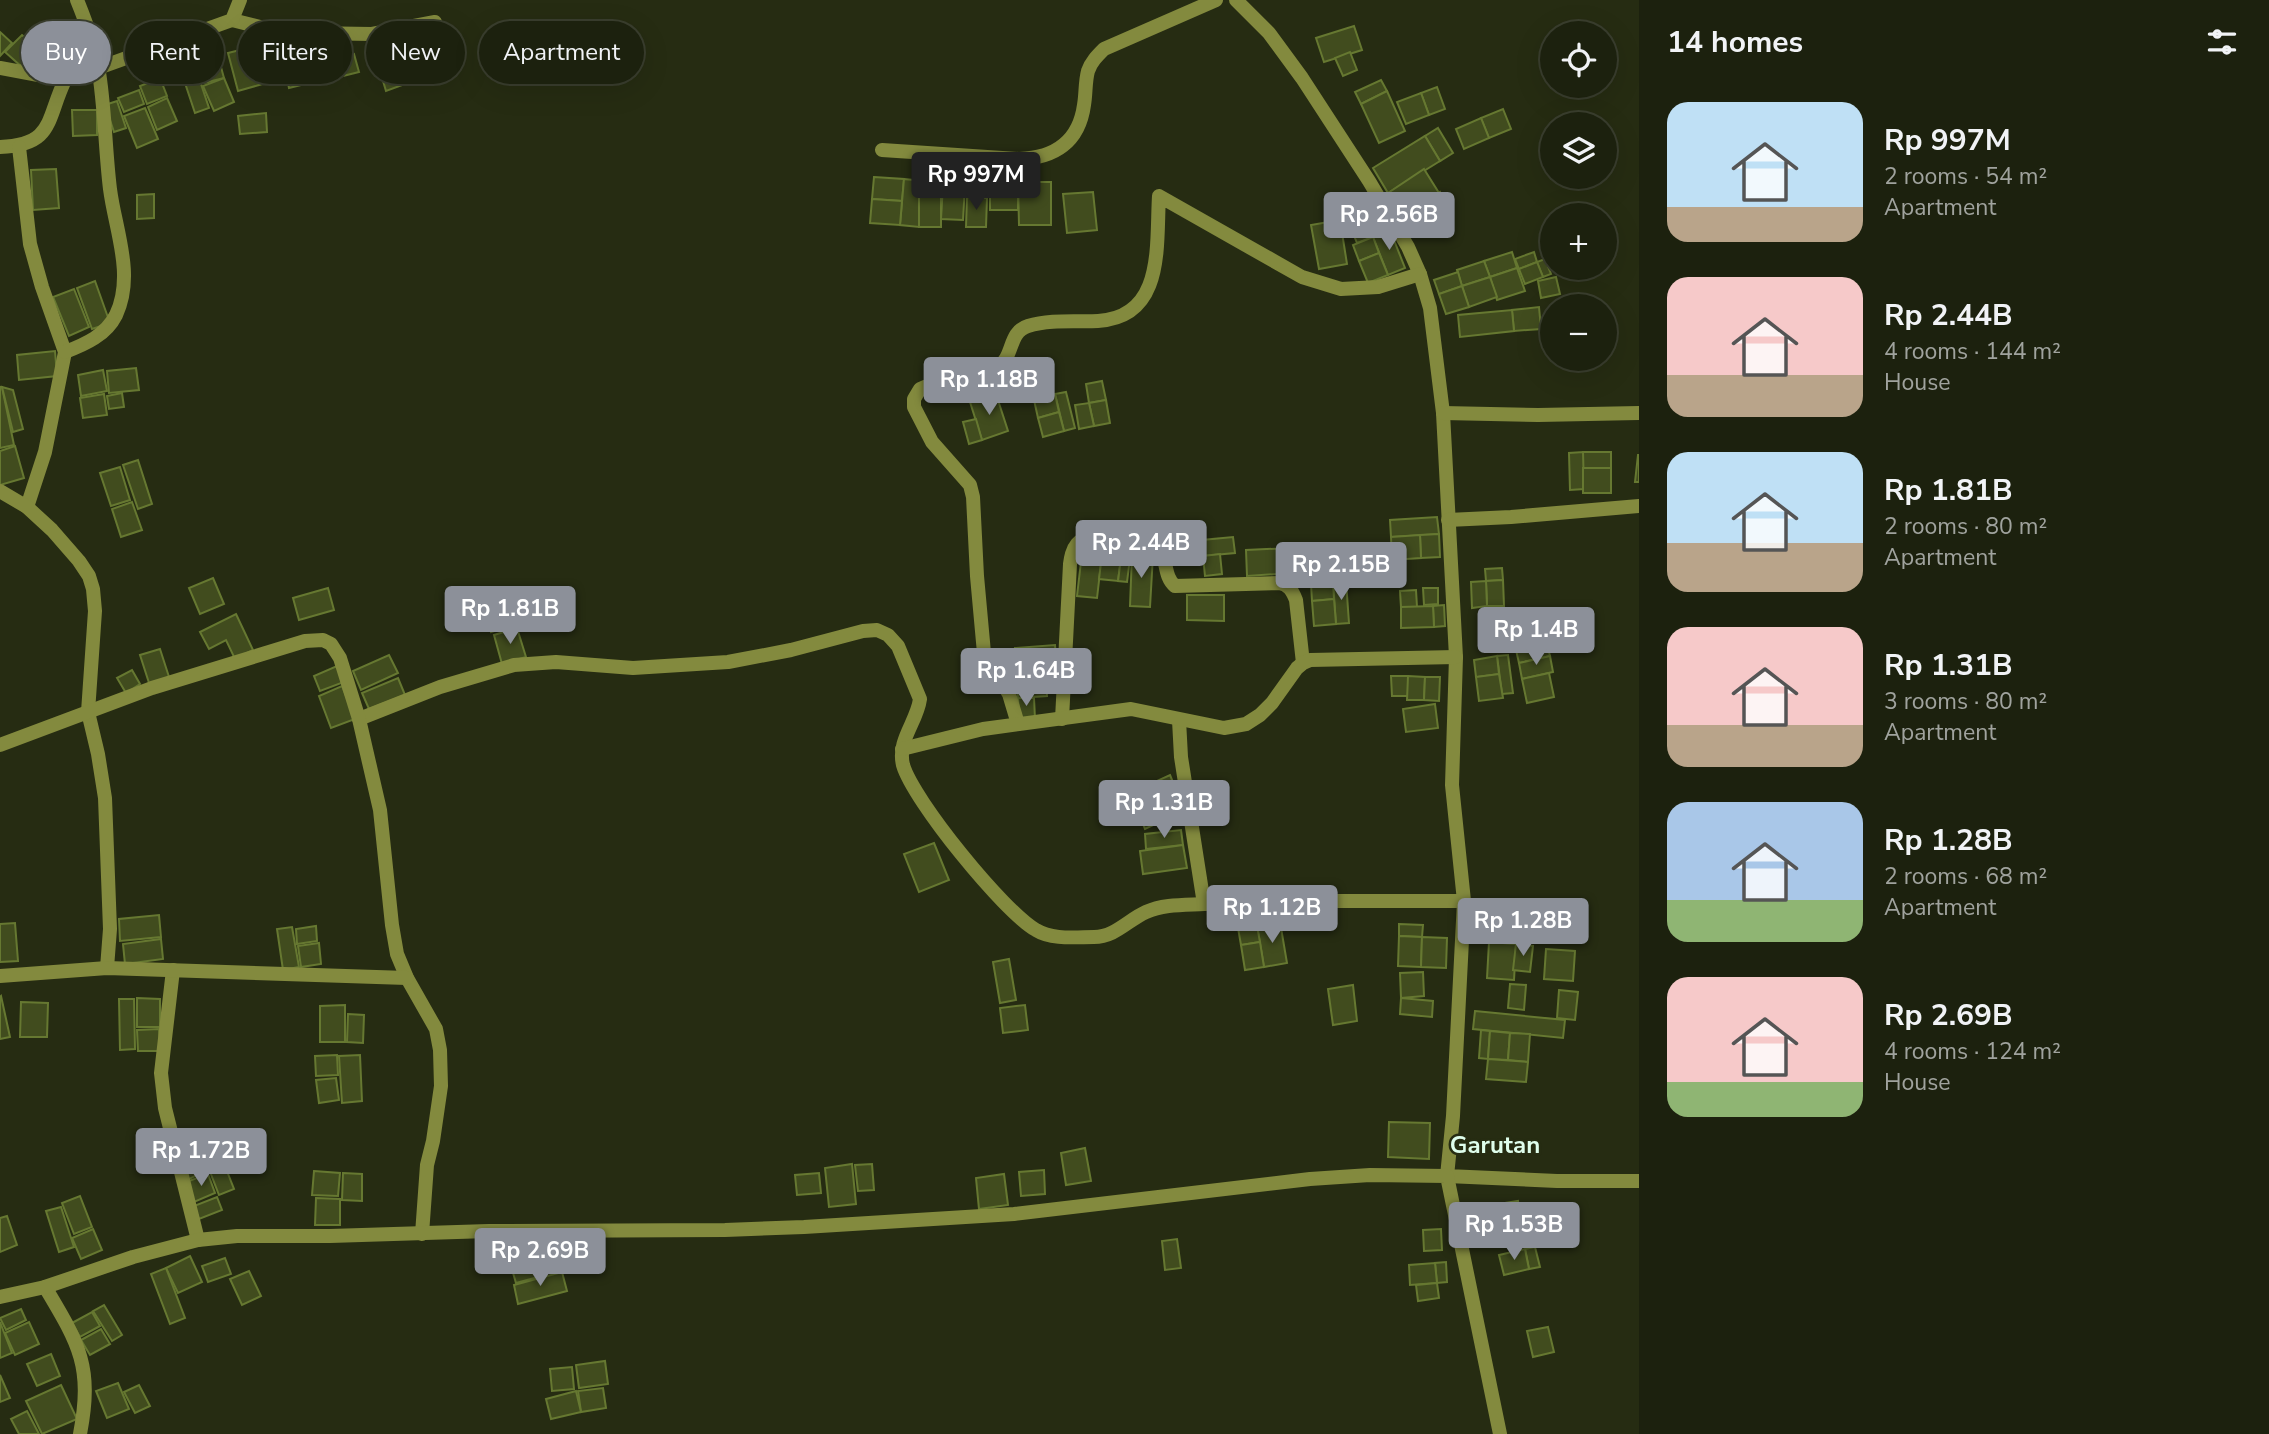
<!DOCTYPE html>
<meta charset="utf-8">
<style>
:root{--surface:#1c210e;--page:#252917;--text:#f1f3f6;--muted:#a0a39e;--line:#3a3e2e;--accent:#8c9099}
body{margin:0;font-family:"Nunito Sans",sans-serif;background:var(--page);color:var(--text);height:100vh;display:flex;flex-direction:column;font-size:26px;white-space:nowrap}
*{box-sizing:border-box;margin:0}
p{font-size:23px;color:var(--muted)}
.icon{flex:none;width:38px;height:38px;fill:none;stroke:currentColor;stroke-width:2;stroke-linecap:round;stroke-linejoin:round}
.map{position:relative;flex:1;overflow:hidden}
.sheet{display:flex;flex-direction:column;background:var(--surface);width:630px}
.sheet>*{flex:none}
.banner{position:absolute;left:21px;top:21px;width:665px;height:63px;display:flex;gap:14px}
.buttons{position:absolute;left:1540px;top:21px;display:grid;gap:14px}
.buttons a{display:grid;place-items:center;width:77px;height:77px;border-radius:50%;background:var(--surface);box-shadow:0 7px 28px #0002,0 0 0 2px var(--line);font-size:35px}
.price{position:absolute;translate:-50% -60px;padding:0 16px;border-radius:7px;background:var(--accent);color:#fff;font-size:23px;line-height:46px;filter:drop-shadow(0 2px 4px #0008)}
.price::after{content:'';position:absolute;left:50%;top:42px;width:21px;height:16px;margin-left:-10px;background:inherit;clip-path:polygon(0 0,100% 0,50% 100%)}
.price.active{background:#222;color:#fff}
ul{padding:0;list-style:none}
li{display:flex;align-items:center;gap:21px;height:175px;padding:0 28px}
li span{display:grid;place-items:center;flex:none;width:196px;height:140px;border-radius:21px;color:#555}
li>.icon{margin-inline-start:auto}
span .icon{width:84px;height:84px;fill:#fffc;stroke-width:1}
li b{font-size:30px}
h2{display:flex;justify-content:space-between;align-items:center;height:84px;padding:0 28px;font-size:30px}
.tag{padding:0 24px;border-radius:32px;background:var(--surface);box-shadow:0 7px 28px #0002,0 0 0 2px var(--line);font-size:24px;line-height:63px}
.tag.active{background:var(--accent);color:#fff}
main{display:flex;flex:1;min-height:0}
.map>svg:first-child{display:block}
.building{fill:#414c1e;stroke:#667831;stroke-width:2}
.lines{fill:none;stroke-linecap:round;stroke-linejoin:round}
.minor{stroke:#838a3e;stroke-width:14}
.labels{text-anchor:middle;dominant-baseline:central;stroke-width:5;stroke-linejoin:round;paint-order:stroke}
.quarter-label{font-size:24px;font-weight:bold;fill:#dffeec;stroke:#262c12}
</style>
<main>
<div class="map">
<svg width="1639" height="1434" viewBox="0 0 1639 1434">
<rect width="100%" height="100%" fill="#262c12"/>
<g class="building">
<path d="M1354,26l8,24 -38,12 -8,-24z"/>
<path d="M0,32l12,11 -12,13z"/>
<path d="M22,35l16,14 -16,18 -17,-15z"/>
<path d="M397,45l5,17 -21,6 -5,-17z"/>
<path d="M256,46l10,37 -28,8 -10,-38z"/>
<path d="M216,49l8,29 -20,5 -8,-29z"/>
<path d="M1350,52l7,18 -14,6 -8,-18z"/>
<path d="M302,54l7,29 -20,5 -6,-30z"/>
<path d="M354,54l5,18 -24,6 -5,-18z"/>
<path d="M193,60l16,48 -14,5 -16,-48z"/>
<path d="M402,64l6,19 -22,8 -6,-20z"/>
<path d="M160,78l7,18 -20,8 -7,-18z"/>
<path d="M224,78l10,24 -20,9 -11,-25z"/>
<path d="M1381,80l6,11 -26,13 -6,-12z"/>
<path d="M1437,87l8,22 -16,6 -8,-22z"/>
<path d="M139,90l5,14 -20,8 -6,-14z"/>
<path d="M1387,91l18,40 -26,12 -18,-39z"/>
<path d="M1421,93l8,22 -23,9 -9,-22z"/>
<path d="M167,98l10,23 -20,9 -9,-23z"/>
<path d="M117,101l9,27 -12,4 -9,-27z"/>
<path d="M145,108l13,31 -21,9 -13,-32z"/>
<path d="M1503,109l8,20 -22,9 -8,-20z"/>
<path d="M72,110h25v25l-24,1z"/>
<path d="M266,113l1,19 -27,2 -2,-18z"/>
<path d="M1481,118l8,20 -25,11 -8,-20z"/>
<path d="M1438,128l15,25 -13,8 -15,-25z"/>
<path d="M1425,136l15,25 -52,32 -15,-25z"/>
<path d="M922,156l18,3 -3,14 -18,-4z"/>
<path d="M56,169l3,39 -26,2 -2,-40z"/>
<path d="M1424,169l15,24 -36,23 -15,-23z"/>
<path d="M874,177l30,2 -2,22 -30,-2z"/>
<path d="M904,179l19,2 -4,46 -19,-2z"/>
<rect x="990" y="182" width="28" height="28"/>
<path d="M1018,182h33v43h-32z"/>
<path d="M943,185l22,1 -2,34 -22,-1z"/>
<path d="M1093,192l4,38 -30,3 -4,-39z"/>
<path d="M1440,192l8,14 -34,21 -8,-13z"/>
<path d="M154,194v24l-17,1v-24z"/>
<rect x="919" y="196" width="22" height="31"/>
<path d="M967,197l20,1 -1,29h-20z"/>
<path d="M872,199l30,2 -2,24 -30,-2z"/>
<path d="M1340,220l7,44 -28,5 -8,-44z"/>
<path d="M1369,227l4,10 -16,6 -4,-10z"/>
<path d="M1390,230l15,38 -17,7 -15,-38z"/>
<path d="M1373,237l6,16 -20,8 -6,-16z"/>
<path d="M1512,252l5,16 -27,9 -6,-16z"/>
<path d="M1534,252l3,10 -18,7 -4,-10z"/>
<path d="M1379,253l9,22 -20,8 -9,-22z"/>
<path d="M1545,259l6,15 -8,3 -6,-15z"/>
<path d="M1484,261l6,16 -28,9 -5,-16z"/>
<path d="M1537,262l6,15 -18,7 -6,-15z"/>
<path d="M1517,268l8,23 -28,9 -7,-23z"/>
<path d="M1458,272l4,14 -23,8 -5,-14z"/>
<path d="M1490,277l7,20 -28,10 -7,-21z"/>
<path d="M1556,277l4,17 -19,4 -3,-17z"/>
<path d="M95,281l15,42 -18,6 -15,-41z"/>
<path d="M1462,286l7,21 -23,7 -7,-20z"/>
<path d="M74,289l15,38 -20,9 -16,-39z"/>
<path d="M1539,307l2,22 -27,2 -2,-21z"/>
<path d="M1512,310l2,21 -54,6 -2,-22z"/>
<path d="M55,351l2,25 -38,4 -2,-25z"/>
<path d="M136,368l3,22 -30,3 -2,-22z"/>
<path d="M103,370l4,21 -26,5 -3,-21z"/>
<path d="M1102,381l4,19 -17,3 -3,-19z"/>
<path d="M993,383l3,11 -26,8 -4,-10z"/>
<path d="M0,387h2l12,58 -14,3z"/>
<path d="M2,387l11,3 10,39 -10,3z"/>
<path d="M1066,392l9,36 -11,3 -9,-37z"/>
<path d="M122,393l2,14 -15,2 -2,-13z"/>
<path d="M104,394l3,21 -24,3 -3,-20z"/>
<path d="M996,394l12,37 -26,9 -12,-38z"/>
<path d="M1055,394l4,18 -21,6 -4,-18z"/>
<path d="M1106,400l4,23 -16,3 -5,-23z"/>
<path d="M1089,403l5,23 -15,3 -4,-24z"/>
<path d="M1059,412l5,19 -21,6 -5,-19z"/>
<path d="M976,419l6,21 -13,4 -6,-22z"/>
<path d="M15,446l9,32 -24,7v-34z"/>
<rect x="1583" y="452" width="28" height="16"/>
<path d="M1583,452l1,37 -14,1 -1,-37z"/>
<path d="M1638,455h1v27h-4z"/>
<path d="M138,460l14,44 -14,5 -15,-44z"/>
<path d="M120,467l10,33 -19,6 -11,-33z"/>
<rect x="1583" y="468" width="28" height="25"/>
<path d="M132,502l10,28 -21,7 -9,-28z"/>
<path d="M1437,517l2,17 -48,3 -1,-17z"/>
<path d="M1439,534l1,23 -19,1 -1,-23z"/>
<path d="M1420,535l1,23 -29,2 -1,-23z"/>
<path d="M1233,537l2,16 -32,3 -1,-16z"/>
<path d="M1292,548l1,25 -46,3 -1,-26z"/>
<path d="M1082,553l20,2 -5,43 -20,-2z"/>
<path d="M1132,554l21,1 -3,52 -20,-1z"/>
<path d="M1220,554l2,20 -17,2 -2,-20z"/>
<path d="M1102,555l19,3 -3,23 -19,-2z"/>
<path d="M1121,558h9l-3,24 -9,-1z"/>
<path d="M1502,568l1,12 -17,1 -1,-12z"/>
<path d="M213,578l11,26 -24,10 -11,-26z"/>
<path d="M1503,580l1,26h-17l-1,-25z"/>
<path d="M1346,581l3,42 -13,1 -3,-42z"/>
<path d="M1486,581l1,25 -15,2 -1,-26z"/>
<path d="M1333,582l1,17 -22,2 -1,-17z"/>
<path d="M328,588l6,22 -35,10 -6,-22z"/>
<path d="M1423,588h15v16l-14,1z"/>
<path d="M1416,590l1,17h-16l-1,-16z"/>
<path d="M509,595l7,30 -25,7 -7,-30z"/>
<path d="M1187,595h37v26l-37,-1z"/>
<path d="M1334,599l2,25 -22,2 -2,-25z"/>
<path d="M1444,605l1,21 -11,1 -1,-21z"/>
<path d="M1433,606l1,21 -33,1v-21z"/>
<path d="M236,614l17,36 -18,9 -9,-19 -17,9 -9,-17z"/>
<path d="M517,628l9,29 -24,7 -8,-29z"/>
<path d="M1547,644l3,12 -31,7 -3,-13z"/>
<path d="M1055,645l2,28 -41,2 -1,-27z"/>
<path d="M160,649l10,31 -20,6 -10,-31z"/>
<path d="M389,655l9,18 -37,17 -8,-19z"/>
<path d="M1508,655l5,38 -11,1 -5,-38z"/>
<path d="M1497,656l2,18 -23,3 -2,-17z"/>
<path d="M1550,656l3,16 -31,7 -3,-16z"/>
<path d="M337,666l7,16 -24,9 -6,-15z"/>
<path d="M132,670l8,14 -14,9 -9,-15z"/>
<path d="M1549,673l5,24 -27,6 -5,-24z"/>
<path d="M1499,674l4,24 -24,3 -3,-24z"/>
<path d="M1391,676h17v20h-16z"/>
<path d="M1408,676l17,1 -1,23h-17z"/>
<path d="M1425,677h15l-1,24 -15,-1z"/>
<path d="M398,678l7,17 -36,14 -7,-16z"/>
<path d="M1046,679l1,17 -29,2 -1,-17z"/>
<path d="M342,686l13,33 -24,9 -12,-32z"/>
<path d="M1018,698h16l1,21h-16z"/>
<path d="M1435,704l3,24 -32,4 -3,-23z"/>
<path d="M1170,775l9,22 -24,10 -9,-21z"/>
<path d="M1146,786l9,21 -16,7 -9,-21z"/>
<path d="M1176,798l6,14 -20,9 -7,-14z"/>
<path d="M1155,807l7,14 -17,8 -6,-15z"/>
<path d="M1181,830l2,15 -37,4 -1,-15z"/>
<path d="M934,843l15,37 -30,12 -15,-38z"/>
<path d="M1183,845l4,23 -44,6 -3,-23z"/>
<path d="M159,915l2,22 -41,4 -1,-22z"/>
<path d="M1280,922l7,41 -23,4 -7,-41z"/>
<path d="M15,923l3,38 -18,1v-38z"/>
<path d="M1399,924l24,1 -1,12 -23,-1z"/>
<path d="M316,926l1,15 -20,3 -1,-15z"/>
<path d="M1257,926l3,16 -19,3 -3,-17z"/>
<path d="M292,927l7,40 -16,3 -6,-41z"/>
<path d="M1399,936l23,1 -1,30 -23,-1z"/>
<path d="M1422,937l25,1 -1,30 -25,-1z"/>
<path d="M161,939l2,20 -38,5 -2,-20z"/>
<path d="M1260,942l4,25 -19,3 -4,-25z"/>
<path d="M1489,942l27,2 -2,36 -27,-2z"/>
<path d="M319,943l2,21 -20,3 -3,-21z"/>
<path d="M1516,944l17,2 -3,26 -17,-2z"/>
<path d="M1546,949l29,2 -2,30 -29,-2z"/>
<path d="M1009,959l7,41 -16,3 -7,-41z"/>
<path d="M1423,972l1,24 -23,2 -1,-25z"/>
<path d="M1510,984l16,1 -2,25 -16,-2z"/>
<path d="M1353,985l4,36 -24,4 -5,-36z"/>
<path d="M1559,990l19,2 -3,28 -18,-2z"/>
<path d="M1,996l9,41 -10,2v-42z"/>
<path d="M137,998l23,1v28h-23z"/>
<path d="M1401,998l32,3 -1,16 -32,-3z"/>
<path d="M119,999h15l1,50 -15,1z"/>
<path d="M21,1002l27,1 -1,34h-27z"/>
<path d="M345,1005v37h-25v-36z"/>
<path d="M1025,1005l3,25 -25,3 -3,-25z"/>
<path d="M1475,1011l90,9 -2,18 -90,-9z"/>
<path d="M348,1014l16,1 -1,28 -16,-1z"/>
<path d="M159,1029l1,22h-22l-1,-21z"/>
<path d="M1481,1030l9,1 -2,28 -9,-1z"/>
<path d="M1490,1031l20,2 -2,27 -20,-1z"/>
<path d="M1510,1033l20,1 -2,28 -20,-2z"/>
<path d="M337,1055l1,20 -22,1 -1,-20z"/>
<path d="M360,1055l2,46 -20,2 -3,-47z"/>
<path d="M1488,1059l40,3 -2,20 -40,-3z"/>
<path d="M336,1078l3,22 -20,3 -3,-23z"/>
<path d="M1389,1122l41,1 -1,36 -41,-2z"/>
<path d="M1085,1148l6,33 -25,4 -5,-32z"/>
<path d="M219,1151l15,38 -15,6 -15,-39z"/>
<path d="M202,1157l6,13 -21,10 -6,-13z"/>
<path d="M852,1164l4,40 -27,3 -4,-39z"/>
<path d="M872,1164l2,26 -16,1 -3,-26z"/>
<path d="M1044,1170l1,24 -24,2 -2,-24z"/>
<path d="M314,1171l26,2 -2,23 -26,-1z"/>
<path d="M343,1173l19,1v27l-20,-1z"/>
<path d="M819,1173l2,20 -24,2 -2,-20z"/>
<path d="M208,1174l7,19 -21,9 -8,-20z"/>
<path d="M1004,1174l4,31 -29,4 -3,-31z"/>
<path d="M80,1196l12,31 -18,7 -12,-31z"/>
<path d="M217,1197l5,13 -23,9 -5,-13z"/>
<path d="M316,1198l24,1v26h-25z"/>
<path d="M1518,1201l4,27 -19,4 -5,-28z"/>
<path d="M61,1207l13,40 -15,5 -13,-41z"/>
<path d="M7,1216l10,29 -17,7v-34z"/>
<path d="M93,1229l9,21 -21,9 -9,-21z"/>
<path d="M1441,1229l1,21 -18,1 -1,-21z"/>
<path d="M1177,1239l4,29 -16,2 -3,-29z"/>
<path d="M1535,1247l5,20 -11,2 -4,-20z"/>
<path d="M557,1249l6,19 -24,7 -5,-20z"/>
<path d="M1525,1249l4,20 -25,6 -5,-20z"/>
<path d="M190,1256l12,26 -24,11 -12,-25z"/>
<path d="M225,1258l6,16 -23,8 -6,-16z"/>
<path d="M533,1259l5,18 -22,6 -5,-17z"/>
<path d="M1446,1262l1,20 -10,1 -2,-20z"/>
<path d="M1435,1263l2,20 -27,2 -1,-20z"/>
<path d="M166,1268l19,50 -15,6 -19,-50z"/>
<path d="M249,1271l12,25 -19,9 -12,-26z"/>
<path d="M562,1272l5,19 -49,13 -4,-19z"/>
<path d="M1437,1283l2,15 -21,3 -2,-16z"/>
<path d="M104,1305l18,30 -10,6 -19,-30z"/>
<path d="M21,1309l5,11 -20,10 -6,-12z"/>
<path d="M92,1312l8,14 -20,11 -8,-14z"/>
<path d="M0,1322l12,31 -12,5z"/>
<path d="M29,1322l10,22 -24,11 -10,-22z"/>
<path d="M1548,1327l6,25 -21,5 -6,-26z"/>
<path d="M101,1329l9,15 -20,11 -9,-15z"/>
<path d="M51,1354l9,22 -23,10 -10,-22z"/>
<path d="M605,1361l3,23 -29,4 -3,-23z"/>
<path d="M572,1367l2,22 -22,2 -2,-22z"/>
<path d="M0,1375l10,23 -10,4z"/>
<path d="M118,1383l11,26 -22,9 -11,-27z"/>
<path d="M61,1385l16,34 -35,15 -16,-33z"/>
<path d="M139,1385l11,21 -15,7 -11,-21z"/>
<path d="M603,1388l3,20 -25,4 -3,-21z"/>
<path d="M576,1391l5,21 -30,7 -5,-20z"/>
<path d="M27,1411l12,23h-20l-8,-15z"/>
</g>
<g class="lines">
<g class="minor">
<path d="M1236,0l33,33 33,45 67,103 39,66 12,27 10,34 13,105 13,244 -4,128 12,116 -11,215 -6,60 110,5h82"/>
<path d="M232,20l44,11 30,2 66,1 63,-12"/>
<path d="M0,68l65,12"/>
<path d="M0,147c54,-2 46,-27 65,-67l167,-60 8,-20"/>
<path d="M19,147l11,97 12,43 23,65 -20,100 -18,55"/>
<path d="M882,150l137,9c36,-1 60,-17 65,-54 2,-11 1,-23 4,-34 3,-9 9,-15 16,-22l112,-49"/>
<path d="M65,352c21,-8 41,-17 51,-37 19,-40 -1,-86 -6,-126 -5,-41 -5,-83 -12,-123 -4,-23 -12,-44 -21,-66"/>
<path d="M1443,413l95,2 101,-2"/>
<path d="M0,491l27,16 25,23 27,31 10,15 4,13 2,22 -7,101 10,42 7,44 5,131 -3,39"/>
<path d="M1448,520l63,-3 128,-11"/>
<path d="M359,719l81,-32 74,-22 42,-3 77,6 95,-6 63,-12 72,-19 14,-1 11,5 10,11 22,53c-3,23 -23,41 -17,66 10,35 101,147 133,165 16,10 40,7 58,7 21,0 34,-17 52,-25 17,-8 39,-7 58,-8"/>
<path d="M1062,719l8,-155c1,-7 2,-14 7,-20 12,-15 69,-11 81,3 10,11 5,29 17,39l104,-3c10,2 13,7 17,17l7,63"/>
<path d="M1179,720l2,37 23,147 29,-3h231"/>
<path d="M1018,724l-9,-30 -25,-41 -7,-77 -4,-79 -3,-12 -38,-43 -18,-35v-8l6,-10c25,-12 55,-8 78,-22 16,-10 10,-35 30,-41 22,-7 48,-4 70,-5 67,-4 58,-76 61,-125l143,81 39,12 37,-2 42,-13"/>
<path d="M0,745l152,-57 153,-47 18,-1 8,4 9,14 19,61 21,91 12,115 5,29 10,24 29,51 4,21 1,36 -8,55 -6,24 -5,69"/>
<path d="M902,749l81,-20 148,-20 93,19 22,-4 14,-9 12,-12 25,-35 6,-5 7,-3 146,-3"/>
<path d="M173,970l-12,103 4,35 33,132"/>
<path d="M0,976l107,-8 300,10"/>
<path d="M45,1287c34,57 48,79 35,147"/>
<path d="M0,1297l45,-10 88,-30 65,-17 39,-4h93l159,-5 236,-1 79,-3 210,-13 296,-35 60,-4 77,1 53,258"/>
</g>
</g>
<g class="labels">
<g class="quarter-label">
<text x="1495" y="1145">Garutan</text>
</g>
</g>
</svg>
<div class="buttons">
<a><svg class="icon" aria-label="locate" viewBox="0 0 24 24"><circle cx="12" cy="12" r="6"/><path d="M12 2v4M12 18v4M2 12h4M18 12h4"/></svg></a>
<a><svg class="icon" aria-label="layers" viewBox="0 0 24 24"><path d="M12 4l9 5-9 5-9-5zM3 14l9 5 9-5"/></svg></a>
<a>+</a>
<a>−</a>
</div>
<b class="price active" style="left:976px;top:212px">Rp 997M</b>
<b class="price" style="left:1389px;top:252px">Rp 2.56B</b>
<b class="price" style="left:989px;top:417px">Rp 1.18B</b>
<b class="price" style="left:1141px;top:580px">Rp 2.44B</b>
<b class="price" style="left:1341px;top:602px">Rp 2.15B</b>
<b class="price" style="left:510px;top:646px">Rp 1.81B</b>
<b class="price" style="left:1536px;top:667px">Rp 1.4B</b>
<b class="price" style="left:1026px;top:708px">Rp 1.64B</b>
<b class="price" style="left:1164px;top:840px">Rp 1.31B</b>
<b class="price" style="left:1272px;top:945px">Rp 1.12B</b>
<b class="price" style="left:1523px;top:958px">Rp 1.28B</b>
<b class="price" style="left:201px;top:1188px">Rp 1.72B</b>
<b class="price" style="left:1514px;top:1262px">Rp 1.53B</b>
<b class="price" style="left:540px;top:1288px">Rp 2.69B</b>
<div class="banner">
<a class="tag active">Buy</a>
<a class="tag">Rent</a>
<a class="tag">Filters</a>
<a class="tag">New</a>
<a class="tag">Apartment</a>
</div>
</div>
<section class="sheet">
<h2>14 homes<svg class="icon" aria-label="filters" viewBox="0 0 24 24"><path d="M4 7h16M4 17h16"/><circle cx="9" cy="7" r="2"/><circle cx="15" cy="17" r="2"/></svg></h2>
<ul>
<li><span style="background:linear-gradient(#bfe0f5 75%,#b9a48a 0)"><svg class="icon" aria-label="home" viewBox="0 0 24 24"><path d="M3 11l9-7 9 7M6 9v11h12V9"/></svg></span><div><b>Rp 997M</b><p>2 rooms · 54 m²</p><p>Apartment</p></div></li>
<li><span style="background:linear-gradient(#f6c9c9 70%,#b9a48a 0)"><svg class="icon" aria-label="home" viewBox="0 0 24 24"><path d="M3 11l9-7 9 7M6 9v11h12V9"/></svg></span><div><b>Rp 2.44B</b><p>4 rooms · 144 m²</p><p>House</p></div></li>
<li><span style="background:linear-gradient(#bfe0f5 65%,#b9a48a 0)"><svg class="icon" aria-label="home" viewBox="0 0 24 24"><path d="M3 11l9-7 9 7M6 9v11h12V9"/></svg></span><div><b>Rp 1.81B</b><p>2 rooms · 80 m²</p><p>Apartment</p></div></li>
<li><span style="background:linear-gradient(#f6c9c9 70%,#b9a48a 0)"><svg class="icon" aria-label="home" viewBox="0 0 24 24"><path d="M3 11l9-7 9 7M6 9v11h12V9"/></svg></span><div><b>Rp 1.31B</b><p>3 rooms · 80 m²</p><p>Apartment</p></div></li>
<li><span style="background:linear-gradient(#a9c7e8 70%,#8fb573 0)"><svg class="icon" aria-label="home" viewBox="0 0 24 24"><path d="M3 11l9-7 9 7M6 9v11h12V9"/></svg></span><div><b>Rp 1.28B</b><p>2 rooms · 68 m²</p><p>Apartment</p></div></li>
<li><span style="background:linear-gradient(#f6c9c9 75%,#8fb573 0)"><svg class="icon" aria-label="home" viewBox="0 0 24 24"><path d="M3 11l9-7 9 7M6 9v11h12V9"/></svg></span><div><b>Rp 2.69B</b><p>4 rooms · 124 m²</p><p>House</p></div></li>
</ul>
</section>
</main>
